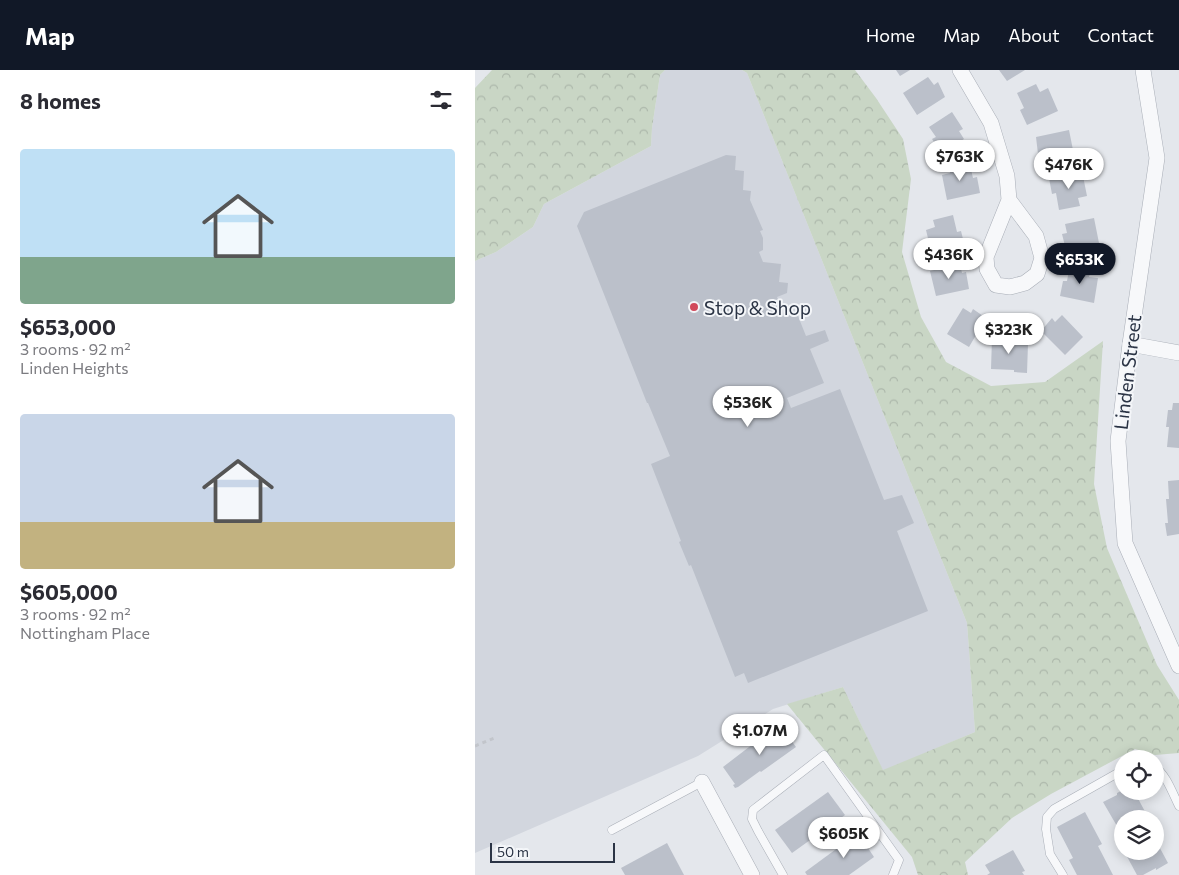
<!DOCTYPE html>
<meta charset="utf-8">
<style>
:root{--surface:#fff;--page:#f2f2f3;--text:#2b2b33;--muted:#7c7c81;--accent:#111827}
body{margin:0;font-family:Commissioner,sans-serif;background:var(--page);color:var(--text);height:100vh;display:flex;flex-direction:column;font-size:19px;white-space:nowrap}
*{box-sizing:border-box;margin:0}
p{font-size:16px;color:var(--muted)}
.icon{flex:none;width:28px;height:28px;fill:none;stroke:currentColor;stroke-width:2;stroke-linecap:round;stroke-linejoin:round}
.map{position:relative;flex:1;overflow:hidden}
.panel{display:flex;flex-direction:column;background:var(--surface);width:475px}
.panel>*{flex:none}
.tools{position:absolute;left:639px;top:680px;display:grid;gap:10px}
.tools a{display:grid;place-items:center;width:50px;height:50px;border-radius:50%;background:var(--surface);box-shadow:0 2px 12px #0003;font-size:25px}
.scale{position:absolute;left:15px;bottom:12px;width:125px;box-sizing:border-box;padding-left:5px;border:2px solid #2b3445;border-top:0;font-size:14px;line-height:18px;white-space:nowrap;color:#2b3445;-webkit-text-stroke:4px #f4f6f9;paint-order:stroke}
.price{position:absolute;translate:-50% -42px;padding:0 11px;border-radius:18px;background:#fff;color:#222;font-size:16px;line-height:32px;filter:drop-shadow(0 1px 2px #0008)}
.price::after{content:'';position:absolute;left:50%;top:30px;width:15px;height:11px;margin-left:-8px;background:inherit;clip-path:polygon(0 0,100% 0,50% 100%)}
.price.on{background:var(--accent);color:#fff}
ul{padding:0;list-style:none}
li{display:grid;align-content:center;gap:10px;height:265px;padding:0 20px}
li span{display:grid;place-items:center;height:155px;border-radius:5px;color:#555}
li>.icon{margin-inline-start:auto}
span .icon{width:90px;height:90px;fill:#fffc;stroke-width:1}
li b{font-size:21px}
h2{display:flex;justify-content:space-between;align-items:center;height:60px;padding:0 20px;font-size:21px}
header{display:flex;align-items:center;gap:30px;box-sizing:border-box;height:70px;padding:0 25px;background:var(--accent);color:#fff}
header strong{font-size:24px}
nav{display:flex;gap:28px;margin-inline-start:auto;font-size:18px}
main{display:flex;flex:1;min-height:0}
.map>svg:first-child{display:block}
.built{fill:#d2d6de}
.forest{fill:url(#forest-crowns)}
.building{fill:#bbc0ca}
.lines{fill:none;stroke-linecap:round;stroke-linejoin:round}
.service-casing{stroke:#a9aeb7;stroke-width:9}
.minor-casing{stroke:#a9aeb7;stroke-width:16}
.path{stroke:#c2c5cb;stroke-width:3;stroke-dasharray:4 4;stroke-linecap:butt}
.service{stroke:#f7f8fa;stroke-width:8}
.minor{stroke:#f7f8fa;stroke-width:15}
.poi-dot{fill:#d1495b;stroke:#f4f6f9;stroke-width:2}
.labels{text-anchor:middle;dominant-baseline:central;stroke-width:4;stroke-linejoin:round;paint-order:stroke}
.poi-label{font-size:19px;fill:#2b3445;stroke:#f4f6f9;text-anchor:start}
.street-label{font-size:19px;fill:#2b3445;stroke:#f4f6f9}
</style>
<header>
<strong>Map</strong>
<nav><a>Home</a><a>Map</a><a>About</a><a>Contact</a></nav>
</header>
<main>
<section class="panel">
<h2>8 homes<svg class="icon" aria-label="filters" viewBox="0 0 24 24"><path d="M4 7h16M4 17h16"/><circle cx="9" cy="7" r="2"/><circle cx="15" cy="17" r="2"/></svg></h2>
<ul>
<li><span style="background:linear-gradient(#bfe0f5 70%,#7fa58c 0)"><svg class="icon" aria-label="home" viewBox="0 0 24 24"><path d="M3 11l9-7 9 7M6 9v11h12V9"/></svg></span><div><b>$653,000</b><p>3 rooms · 92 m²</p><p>Linden Heights</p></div></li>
<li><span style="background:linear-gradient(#c9d6e8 70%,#c2b280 0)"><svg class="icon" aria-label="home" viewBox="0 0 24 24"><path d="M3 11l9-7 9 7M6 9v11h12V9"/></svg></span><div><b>$605,000</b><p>3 rooms · 92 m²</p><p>Nottingham Place</p></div></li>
</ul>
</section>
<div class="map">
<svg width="704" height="805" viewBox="0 0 704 805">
<defs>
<pattern id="forest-crowns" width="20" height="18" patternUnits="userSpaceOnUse" patternTransform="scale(1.25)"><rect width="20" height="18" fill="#c9d6c5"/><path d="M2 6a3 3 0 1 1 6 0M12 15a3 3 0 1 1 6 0" fill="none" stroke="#adb8ab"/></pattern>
</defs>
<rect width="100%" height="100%" fill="#e4e7ec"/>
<path class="built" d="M190,0h77l5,3 220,550 8,109 -92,39 -40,-84 -70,22 -75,47 -223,97v-592l21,-9 37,-25 11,-23 107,-58 1,-18 8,-53z"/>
<g class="forest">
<path d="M17,0h173l-5,5 -8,53 -1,18 -107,58 -11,23 -37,25 -21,9v-173z"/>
<path d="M267,0h113l21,28 27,41 8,40 -9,73 19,65 25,45 45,24 54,-4 58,-41 -9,143 13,64 50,117 22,35v53l-24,2 -20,-6 -84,45 -39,24 -47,44 3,13h-50l-6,-18 -125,-153 56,-17 40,83 92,-38 -8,-109 -220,-550z"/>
</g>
<g class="building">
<path d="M421,0h14l-10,6z"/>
<path d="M524,0h26l-18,11z"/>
<path d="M453,7l6,8 4,-3 7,15 -28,18 -14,-22z"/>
<path d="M561,14l4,8 8,-4 10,23 -31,14 -7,-15 4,-2 -7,-15z"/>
<path d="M477,42l11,17 -4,2 5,8 -22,14 -10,-14 4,-2 -7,-10z"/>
<path d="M594,60l5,25 -29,7 -2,-9 -5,1 -2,-17z"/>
<path d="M251,85l10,1 -1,14 9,1 -1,19 8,1 -1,9 13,30 -3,1 3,7v12l-4,2 4,10 18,2 -2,18 9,1 -1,10 -10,4 8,19 11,-5 10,25 19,-6 4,11 -19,8 14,34 -37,15 4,10 49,-19 44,111 18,-5 12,28 -17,8 31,80 -180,72 -4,-10 -9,4 -44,-112 -2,1 -10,-24 2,-1 -30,-77 19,-8 -22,-53h-1l-70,-177 7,-14z"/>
<path d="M494,91l4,17 4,-1 3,16 -33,7 -5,-25 8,-2 -1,-8z"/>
<path d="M607,101l5,25 -9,2 2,8 -21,4 -3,-17 -4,1 -3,-16z"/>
<path d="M478,145l4,17 4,-1 4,16 -33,8 -6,-25 9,-3 -2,-7z"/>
<path d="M619,148l5,25 -33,7 -4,-16 5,-1 -2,-9z"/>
<path d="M485,194l2,9 4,-1 3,17 -33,7 -6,-25z"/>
<path d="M595,195l21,4 -2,8 9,1 -4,25 -34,-7 3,-15h4z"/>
<path d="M488,238l8,5 2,-4 13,9 -17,29 -22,-13z"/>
<path d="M587,245l21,22 -18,18 -24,-24 11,-13 3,4z"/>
<path d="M517,268l27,1v5h9l-1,29 -13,-1v-2l-23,-1z"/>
<path d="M698,333h6v45l-12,-1 2,-20h-3l2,-17h4z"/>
<path d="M704,410v54l-12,2 -2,-13h3l-2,-24h3l-1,-18z"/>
<path d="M304,654l17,23 -35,25 -1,-1 -22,16 -3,1 -2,-3 2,-1 -12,-17z"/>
<path d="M648,720v1h11l15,28h-26v29l-7,-12 5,-3 -18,-31 14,-7v-2z"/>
<path d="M353,722l17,23 -53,38 -17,-23z"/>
<path d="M610,742l17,32 -4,2 15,29h-36l-8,-15 4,-2 -16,-31z"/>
<path d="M383,763l16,24 -25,18h-42l-2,-3z"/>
<path d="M680,769l13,24 -12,7v-2l-13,7h-6l-13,-24h31z"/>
<path d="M192,773l17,32h-59l-4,-7z"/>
<path d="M538,780l12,21 -3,1 2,3h-37l3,-2 -5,-8z"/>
</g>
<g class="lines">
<defs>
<g id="service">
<path d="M680,697c11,7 18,27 24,39"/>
<path d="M137,760l90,-48"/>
<path d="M308,805l-25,-44 -6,-12 1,-9 71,-55 75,105 -6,15"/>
<path d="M588,805l-13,-21 -4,-25 1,-12 7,-8 69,-39"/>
</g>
<g id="minor">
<path d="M485,0l31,53 16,53 2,24 -23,57 1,12 9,16 14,2 15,-4 12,-9 5,-16 -6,-22 -27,-36"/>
<path d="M668,0l14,88 -27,186 -12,97 7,102 54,123"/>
<path d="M655,274l49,9"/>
<path d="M227,712l50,93"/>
</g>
</defs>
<use href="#service" class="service-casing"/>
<use href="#minor" class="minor-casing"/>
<path class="path" d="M0,676l22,-9"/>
<use href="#service" class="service"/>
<use href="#minor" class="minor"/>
</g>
<circle class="poi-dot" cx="219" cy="237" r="5"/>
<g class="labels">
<g class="poi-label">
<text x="229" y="237">Stop &amp; Shop</text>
</g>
<g class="street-label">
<text transform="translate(652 302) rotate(-83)">Linden Street</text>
</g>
</g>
</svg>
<div class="tools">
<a><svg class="icon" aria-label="locate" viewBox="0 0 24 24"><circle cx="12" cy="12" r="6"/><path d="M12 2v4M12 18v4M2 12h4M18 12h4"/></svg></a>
<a><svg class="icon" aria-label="layers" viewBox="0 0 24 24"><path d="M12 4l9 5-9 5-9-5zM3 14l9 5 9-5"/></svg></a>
</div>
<div class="scale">50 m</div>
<b class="price" style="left:485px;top:112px">$763K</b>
<b class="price" style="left:594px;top:120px">$476K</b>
<b class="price" style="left:474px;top:210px">$436K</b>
<b class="price on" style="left:605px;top:215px">$653K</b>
<b class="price" style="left:534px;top:285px">$323K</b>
<b class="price" style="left:273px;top:358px">$536K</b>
<b class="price" style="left:285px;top:686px">$1.07M</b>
<b class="price" style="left:369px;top:789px">$605K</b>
</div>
</main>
